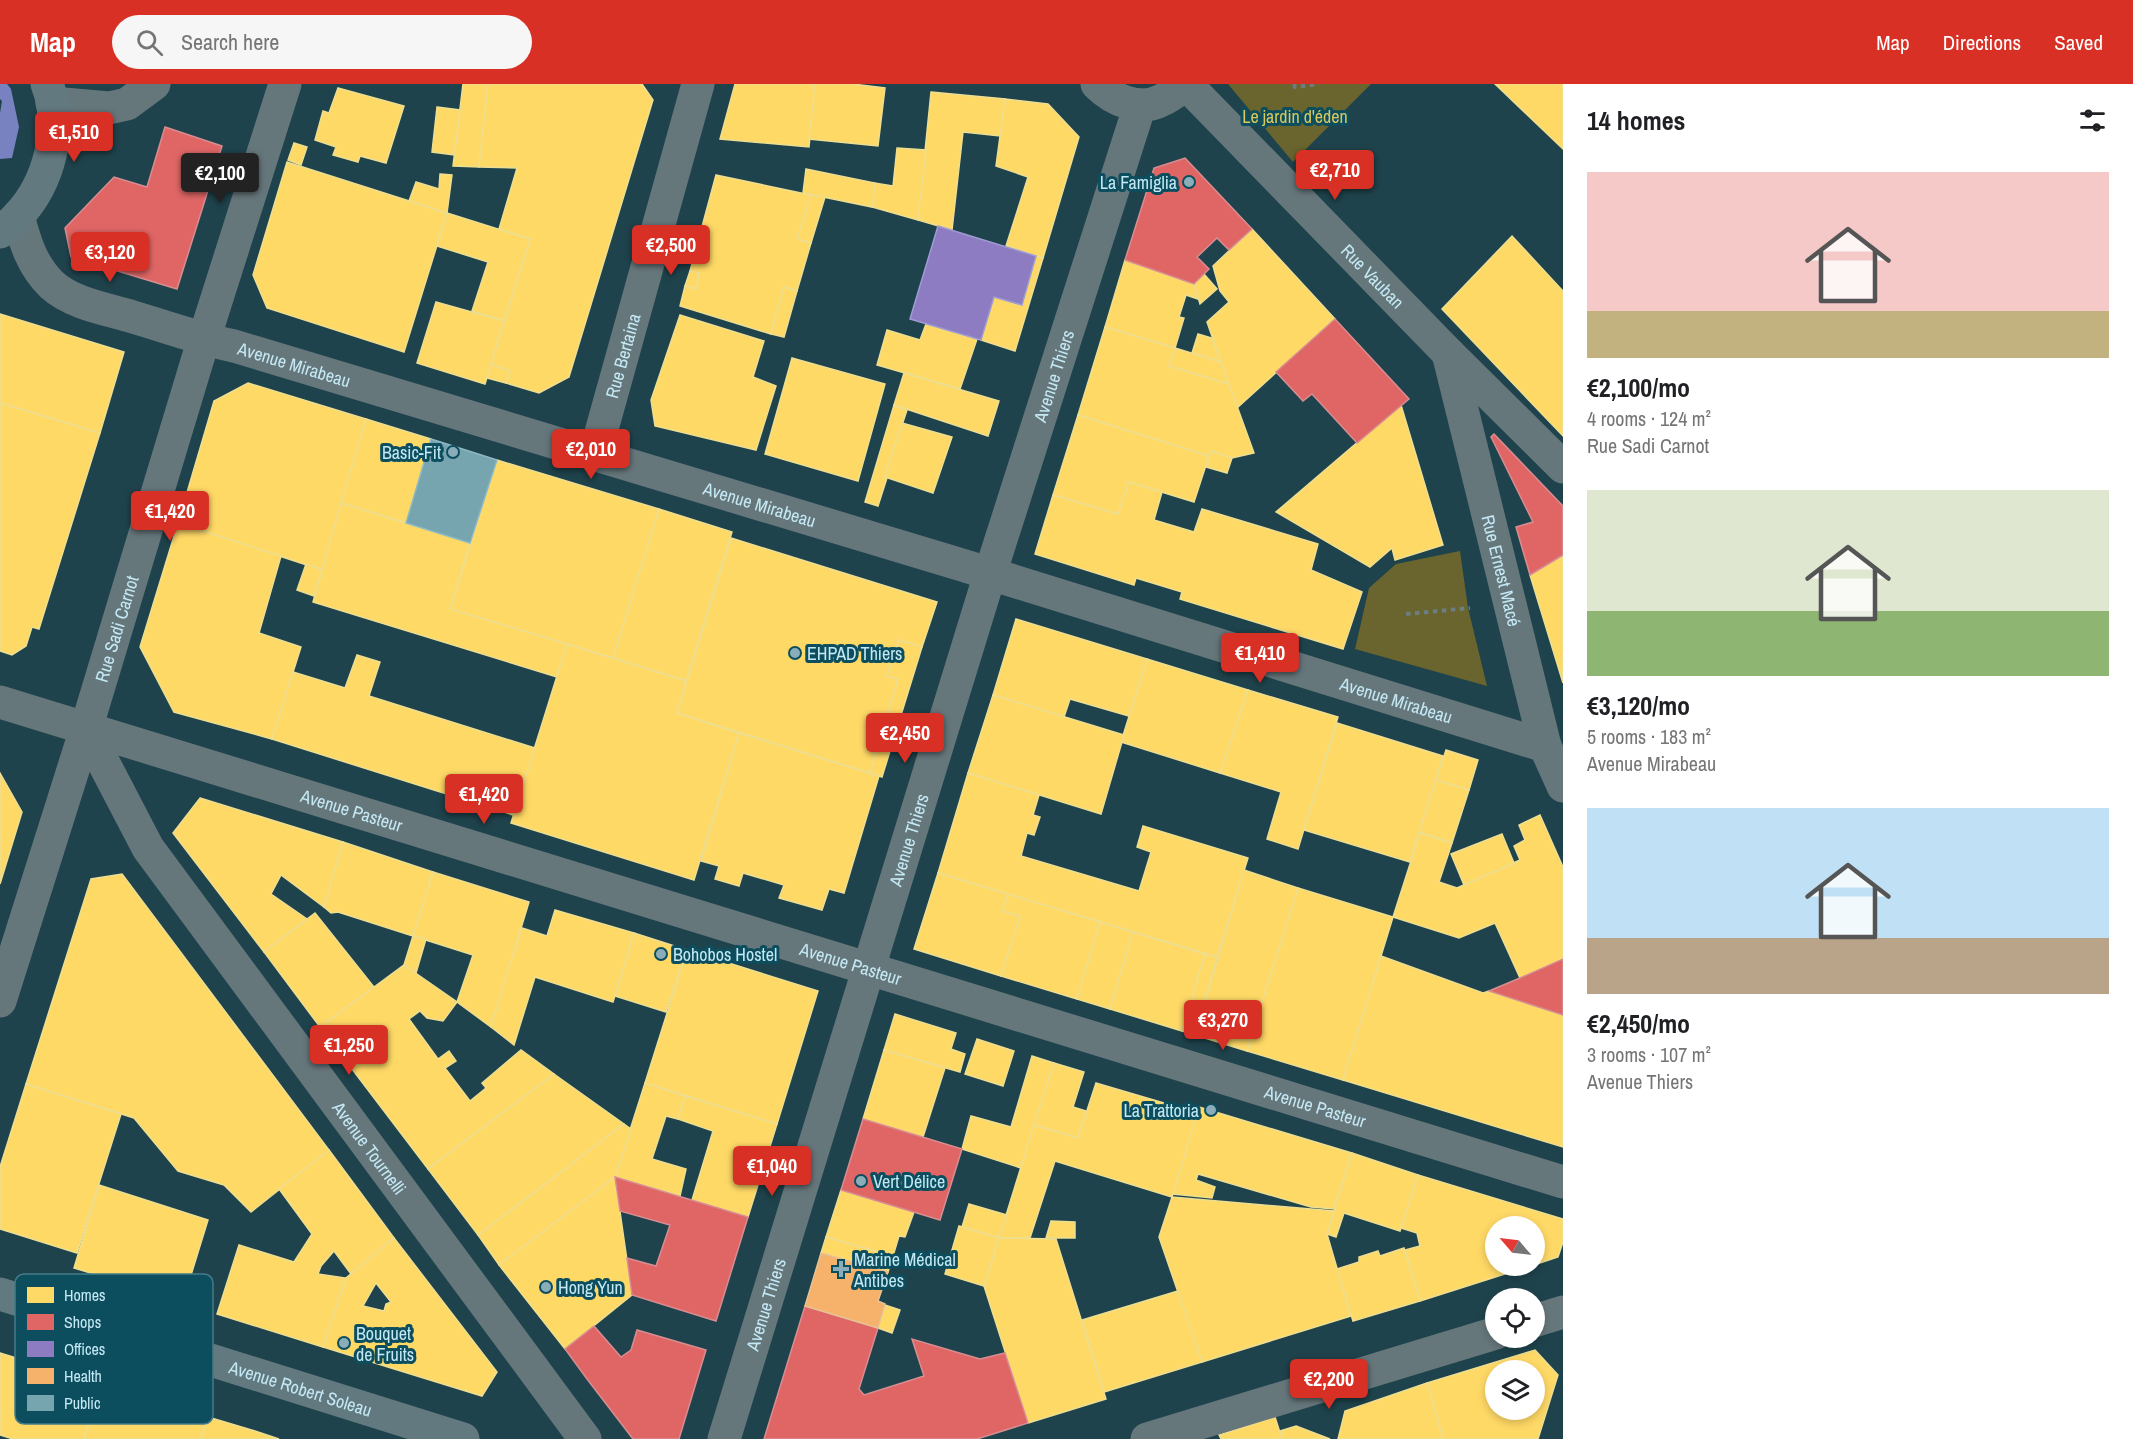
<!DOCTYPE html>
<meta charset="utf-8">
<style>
:root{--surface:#fff;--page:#f6f6f6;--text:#202124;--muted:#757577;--accent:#d93025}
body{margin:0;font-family:"Archivo Narrow",sans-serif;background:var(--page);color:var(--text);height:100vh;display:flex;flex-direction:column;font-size:22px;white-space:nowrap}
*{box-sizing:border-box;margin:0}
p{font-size:20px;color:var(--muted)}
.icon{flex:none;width:33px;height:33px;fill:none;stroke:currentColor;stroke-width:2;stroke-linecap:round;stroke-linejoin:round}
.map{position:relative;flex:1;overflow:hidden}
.side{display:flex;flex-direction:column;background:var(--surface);width:570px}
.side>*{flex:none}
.needle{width:39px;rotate:298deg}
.fabs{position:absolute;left:1485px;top:1132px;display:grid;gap:12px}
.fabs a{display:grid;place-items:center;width:60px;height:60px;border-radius:50%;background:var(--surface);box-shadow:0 3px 9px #0003;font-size:30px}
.price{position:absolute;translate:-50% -51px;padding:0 14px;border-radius:6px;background:var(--accent);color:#fff;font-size:20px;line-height:39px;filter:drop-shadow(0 2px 3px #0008)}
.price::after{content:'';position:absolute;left:50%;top:36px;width:18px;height:14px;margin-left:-9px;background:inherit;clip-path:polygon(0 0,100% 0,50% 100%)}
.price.active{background:#222;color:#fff}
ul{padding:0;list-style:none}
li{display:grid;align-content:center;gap:12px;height:318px;padding:0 24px}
li span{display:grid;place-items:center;height:186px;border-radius:0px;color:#555}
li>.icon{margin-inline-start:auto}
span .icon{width:108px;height:108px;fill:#fffc;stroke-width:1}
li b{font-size:26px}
h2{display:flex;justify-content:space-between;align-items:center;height:72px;padding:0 24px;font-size:26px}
header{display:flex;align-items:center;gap:36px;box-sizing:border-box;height:84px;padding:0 30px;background:var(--accent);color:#fff}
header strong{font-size:28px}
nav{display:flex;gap:33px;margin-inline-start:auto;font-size:21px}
.search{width:420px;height:54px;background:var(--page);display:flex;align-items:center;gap:15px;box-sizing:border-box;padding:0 21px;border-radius:33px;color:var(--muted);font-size:22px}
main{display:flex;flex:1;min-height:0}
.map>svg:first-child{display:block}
.green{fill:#6a652e}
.water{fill:#7982c0}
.homes{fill:#ffd966;stroke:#edde91;stroke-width:1.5;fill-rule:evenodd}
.shops{fill:#e06666;stroke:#d88d91;stroke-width:1.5}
.offices{fill:#8e7cc3;stroke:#9e9cd2;stroke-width:1.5}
.health{fill:#f6b26b;stroke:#e7c294;stroke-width:1.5}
.public{fill:#76a5af;stroke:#8db9c4;stroke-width:1.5}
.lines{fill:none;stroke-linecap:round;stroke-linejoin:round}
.path{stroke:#6c7e82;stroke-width:4;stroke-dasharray:4.5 4.5;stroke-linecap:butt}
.street{stroke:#66777c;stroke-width:33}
.secondary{stroke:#62797f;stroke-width:33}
.poi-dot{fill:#8aaeb9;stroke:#0d4e5e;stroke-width:2}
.labels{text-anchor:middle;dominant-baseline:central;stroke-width:6;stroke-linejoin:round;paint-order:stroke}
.park-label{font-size:18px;fill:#dbc85c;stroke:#0d4e5e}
.poi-label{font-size:18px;fill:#c4e8f4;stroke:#0d4e5e;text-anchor:start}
.street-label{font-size:18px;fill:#c4e8f4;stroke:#0d4e5e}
.key{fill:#0d4e5e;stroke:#447c8b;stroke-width:1.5}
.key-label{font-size:16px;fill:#c4e8f4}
</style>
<header>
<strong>Map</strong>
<div class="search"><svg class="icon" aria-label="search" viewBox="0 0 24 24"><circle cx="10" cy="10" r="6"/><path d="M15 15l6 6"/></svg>Search here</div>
<nav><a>Map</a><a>Directions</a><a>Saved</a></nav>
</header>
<main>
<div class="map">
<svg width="1563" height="1355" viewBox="0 0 1563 1355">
<rect width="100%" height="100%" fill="#1f434c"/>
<g class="green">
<path d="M1228,0h143l-78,78z"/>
<path d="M1460,467l8,57 19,78 -132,-37 14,-61 27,-24z"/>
</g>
<path class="water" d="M0,0h7l4,5 8,38 -7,31 -12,1v-46l2,-12 -2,-2z"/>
<g class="homes">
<path d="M463,0h25l-9,83 -26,-1z"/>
<path d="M488,0h154l11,16 -84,277 -30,16 -33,-10 4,-12 -19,-7 39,-125 -31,-10 18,-61 -38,-1z"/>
<path d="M735,0h80l-6,63 -89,-8z"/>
<path d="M815,0h38l32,4 -7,58 -69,-7z"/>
<path d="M1495,0h68v65z"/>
<path d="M338,4l66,18 -18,57 -26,-7 -2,6 -25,-7 3,-8 -21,-7 8,-29 6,2z"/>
<path d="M931,8l74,7 -5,37 -37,-4 -11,98 -34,-10z"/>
<path d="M1005,15l43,5 31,33 -36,121 -37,-12 22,-69 -32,-11z"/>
<path d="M437,23l23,3 -6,45 -22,-3z"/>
<path d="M294,59l13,4 -6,18 -13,-5z"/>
<path d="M897,64l29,2 -8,70 -46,-13 3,-24 18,3z"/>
<path d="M287,78l160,51 -43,139 -137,-44 -14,-33z"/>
<path d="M806,85l69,14 -3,24 -69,-14z"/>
<path d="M440,90l12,1 -5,38 -38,-12 7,-19 23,7z"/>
<path d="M716,91l95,20 -14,44 14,4 -14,48 -13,-4 -13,47 -91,-28 5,-20 11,3 3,-16 -9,-2z"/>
<path d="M811,111l14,2 -14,46 -14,-4z"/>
<path d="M447,129l83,26 -26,82 -32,-10 16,-49 -51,-16z"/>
<path d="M1252,145l83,90 -98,89 -30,-86 22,-20 -9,-11 -7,-25z"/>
<path d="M1512,152l51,55v145l-121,-127z"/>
<path d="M1036,172l7,2 -28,93 -34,-11 13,-43 28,8z"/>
<path d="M1125,176l69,24 4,15 -12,-4 -7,22 5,1 -9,30 -70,-21z"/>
<path d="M690,187l9,2 -3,16 -11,-3z"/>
<path d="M1204,190l13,15 -17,15 -6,-20z"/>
<path d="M784,203l13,4 -13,46 -13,-3z"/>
<path d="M436,218l68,19 -19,63 -68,-21z"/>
<path d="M0,230l124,38 -24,81 -100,-30z"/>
<path d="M680,231l84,26 -11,36 23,9 -20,64 -101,-24 -4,-26z"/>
<path d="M926,240l51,15 -17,50 -83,-24 10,-35 33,10z"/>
<path d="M1105,243l70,21 -6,18 60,18 25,69 -22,5 -21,-7 -2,5 -131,-41z"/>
<path d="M1198,250l14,4 9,24 -29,-9z"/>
<path d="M1175,264l46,14 8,22 -60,-18z"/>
<path d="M792,274l93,26 -27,97 -93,-27z"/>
<path d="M491,280l19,7 -4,12 -19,-5z"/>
<path d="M904,289l95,28 -11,35 -94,-31z"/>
<path d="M248,299l118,36 -44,151 -144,-47 36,-122z"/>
<path d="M0,319l100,30 -61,196 -7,-2 -6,19 -14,9 -12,-4z"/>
<path d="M894,321l13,5 -22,67 2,1 -9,28 -13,-4z"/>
<path d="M1401,321l42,140 -48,15 -3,-12 -22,19 -94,-55z"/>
<path d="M1078,331l131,41 -15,46 -65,-20 -11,32 -65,-19z"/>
<path d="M366,335l65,20 -25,84 -65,-20z"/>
<path d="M902,339l50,14 -19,56 -48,-16z"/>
<path d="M1211,367l21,7 -5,15 -21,-6z"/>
<path d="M497,376l162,49 -46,149 -163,-49z"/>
<path d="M1129,398l33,10 -8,28 40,12 8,-23 116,35 -7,26 51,22 -19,57 -163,-50 2,-7 -46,-14 -2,7 -99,-31 18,-59 65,19z"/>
<path d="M341,419l129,40 -20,66 117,35 -10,33 -244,-75z"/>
<path d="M659,425l73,23 -46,149 -73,-23z"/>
<path d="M178,439l103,33 -22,77 42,14 -29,92 -98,-27 -34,-65z"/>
<path d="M731,454l206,64 -15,45 -23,-7 -12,36 11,3 -28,94 -193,-60z"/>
<path d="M1563,471v128l-33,-108z"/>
<path d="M306,480l16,6 -8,26 -17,-6z"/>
<path d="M1016,535l131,40 -18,57 -59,-17 -6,18 -71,-22z"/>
<path d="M899,556l23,7 -40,130 -12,-4 28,-94 -11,-3z"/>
<path d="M567,560l119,37 -9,32 62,20 -45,147 -183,-57z"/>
<path d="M357,571l23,7 -11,34 166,52 -22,67 -241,-76 21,-67 52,16z"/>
<path d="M1147,575l101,31 -28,83 -99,-31z"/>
<path d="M1248,606l90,27 -40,132 -31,-10 14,-47 -61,-19z"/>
<path d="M993,611l131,40 -23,79 -133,-41z"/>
<path d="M1337,639l106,33 -33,106 -106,-32z"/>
<path d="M739,649l140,43 -35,117 -15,-4 -7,21 -43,-12 5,-13 -41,-12 -4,13 -24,-7 4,-13 -18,-5z"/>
<path d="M1446,666l32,10 -9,30 -33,-10z"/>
<path d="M0,689l22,39 -22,72z"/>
<path d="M968,689l71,22 -6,20 7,2 -6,18 -7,-2 -6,23 118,35 12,-39 -14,-5 6,-21 105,32 -31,99 -279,-84z"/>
<path d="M1436,696l33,10 -17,53 -33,-11z"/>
<path d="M200,714l143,44 -19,65 -43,-32 -10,19 36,25 -43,33 -91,-119z"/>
<path d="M1540,731l23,52v92l-43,19 -25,-55 -36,15 -66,-21 27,-84 32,10 -13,39 18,6 63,-28 -6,-14 11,-6 -6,-15z"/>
<path d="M1502,750l12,29 -50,22 -13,-31z"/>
<path d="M343,758l90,30 -20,64 -75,-24 -7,1 -7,-6z"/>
<path d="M1244,786l54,18 -51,163 -52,-16z"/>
<path d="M433,788l96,30 -38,125 -34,-25 16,-47 -60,-19z"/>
<path d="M938,789l70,21 -6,17 18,5 -19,60 -87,-27z"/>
<path d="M122,790l207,276 -78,62 -27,-27 -46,-14 -44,-53 -108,-34 65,-205z"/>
<path d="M1298,804l95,29 -50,163 -96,-29z"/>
<path d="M1008,810l92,28 -23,77 -76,-23 19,-60 -18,-5z"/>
<path d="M555,826l79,23 -21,69 -78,-25 -21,68 -23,-18 18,-61 13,-38 25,8z"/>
<path d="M315,829l59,74 -54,40 -56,-75z"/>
<path d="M1100,838l33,10 -23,77 -33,-10z"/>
<path d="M1133,848l72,22 -23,77 -72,-22z"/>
<path d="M634,849l53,17 -21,62 -51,-16z"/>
<path d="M413,852l13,3 -10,34 -12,-8z"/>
<path d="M687,866l131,41 -41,133 -132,-41z"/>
<path d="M1205,870l12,3 -22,78 -13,-4z"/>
<path d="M1381,872l102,37 6,-2 74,24v132l-220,-67z"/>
<path d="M404,881l53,37 -14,19 -16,-3 -7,-7 -11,8 29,40 11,-8 7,10 -11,7 25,33 16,-13 -4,-5 39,-33 33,24 -126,95 -108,-142z"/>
<path d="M895,930l61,19 -5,16 14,5 -5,18 -76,-22z"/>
<path d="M977,955l37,12 -11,35 -38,-12z"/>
<path d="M884,966l61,18 -22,69 -60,-18z"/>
<path d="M1032,972l22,7 -33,105 -59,-19 9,-33 40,11z"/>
<path d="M1054,979l30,9 -11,35 13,4 -8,27 -44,-13z"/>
<path d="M554,990l70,50 -146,111 -50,-66z"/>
<path d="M645,999l40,13 -7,23 -12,-3 -14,43 34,10 -6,27 -65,-19z"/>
<path d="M1096,999l102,30 -26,84 -117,-36 -25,77h-31l35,-113 44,13z"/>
<path d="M26,1000l95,30 -44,139 -77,-24v-62z"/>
<path d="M685,1012l92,28 -29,93 -56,-17 21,-69 -35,-12z"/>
<path d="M1199,1023l153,46 -18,56 -23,-2 -113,-33 -2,6 19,7 -3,11 -39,-4z"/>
<path d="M624,1040l7,5 -16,48 -116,88 -21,-30z"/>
<path d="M329,1066l65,88 -43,36 -17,-23 -13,15 -3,8 28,4 -23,69 -106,-33 22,-69 55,17 18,-28 -33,-45z"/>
<path d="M1352,1069l66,22 -18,56 -56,-18 -8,24 -9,-3z"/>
<path d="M1418,1091l145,44v23l-5,15 -24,8v-38h-38v39h34l-110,35 -15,-51 15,-4 -3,-13 -16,-5z"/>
<path d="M615,1093l17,118 -67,54 -66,-84z"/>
<path d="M99,1101l109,35 -25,81 -109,-33z"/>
<path d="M841,1106l73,22 -9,25 -6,-1 -6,20 -67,-19z"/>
<path d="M1172,1113l162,14 -7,23 24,82 -149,46 -43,-125z"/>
<path d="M969,1120l38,11 -8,23 -37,-11z"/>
<path d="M1051,1137l24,1v16h-29z"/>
<path d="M959,1142l40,12 -15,48 -39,-12z"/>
<path d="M826,1153l67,19 -5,16 -67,-19z"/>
<path d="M394,1154l103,134 -15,24 -159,-49 23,-69zM376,1199l15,19 -5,2 -2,7 -21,-5z"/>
<path d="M999,1154l57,1 50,160 -78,24 -44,-137z"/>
<path d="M1404,1164l16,53 -67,20 -16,-52 22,-7v-5l19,-6 2,5z"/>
<path d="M1178,1207l24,71 -98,30 -22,-72z"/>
<path d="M885,1221l15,5 -8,23 -14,-5z"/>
<path d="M1535,1266l23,25 -20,64h-95l-16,-56zM1496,1287h38v39h-38z"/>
<path d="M0,1269l101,31 -17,55h-71l-13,-4z"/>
<path d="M1427,1299l16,56h-105l7,-28z"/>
<path d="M101,1300l107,33 -7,22h-117z"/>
<path d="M208,1333l47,14 24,8h-78z"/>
<path d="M1275,1333l7,22h-61l-2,-4z"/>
<path d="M1296,1342l34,13h-48l-2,-8z"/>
</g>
<g class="shops">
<path d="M165,43l57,19 -45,143 -106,-32 -6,-29 49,-51 33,10z"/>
<path d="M1185,74l67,71 -23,21 -12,-12 -20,19 12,12 -15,15 -69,-24 29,-92z"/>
<path d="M1335,235l74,80 -52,44 -45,-49 -9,7 -27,-29z"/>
<path d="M1494,350l69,72v49l-33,20 -14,-48 17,-5 -42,-85z"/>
<path d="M1563,875v56l-74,-24 31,-13z"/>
<path d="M863,1035l99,30 -22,71 -99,-30z"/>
<path d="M615,1093l133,40 -32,104 -84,-26 -5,-37 29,8 14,-41 -50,-14z"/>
<path d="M805,1222l73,22 -19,61 5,6 60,-19 -12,-37 68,20 25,-6 23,70 -51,16h-213z"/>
<path d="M594,1242l27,31 10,-7 6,-20 69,20 -27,89h-46l-46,-60 -22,-30z"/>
</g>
<path class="offices" d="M938,142l98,30 -14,49 -28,-8 -13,43 -71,-21z"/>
<path class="health" d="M821,1169l67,19 -10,29 7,3 -7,24 -73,-22z"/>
<path class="public" d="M431,355l66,21 -27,83 -64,-20z"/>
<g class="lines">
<g class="path">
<path d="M1294,0l1,3 24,-3"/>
<path d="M1406,530l64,-6"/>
</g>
<g class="street">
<path d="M1097,0c16,16 43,28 65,16 9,-4 17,-11 24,-16"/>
<path id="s1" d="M1186,0l262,269 115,114"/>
<path d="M52,19l57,5 18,-4 27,-20"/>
<path id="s2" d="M18,132c7,26 14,50 34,69 21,19 55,24 81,32 34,10 67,22 101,29l728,219 583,181"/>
<path id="s3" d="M1448,269l97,393 18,40"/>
<path id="s4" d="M595,370l103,-370"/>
<path id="s5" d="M0,618l1563,480"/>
<path id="s6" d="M86,645l62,119 437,591"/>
<path id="s7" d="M0,917l86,-272 112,-371 87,-274"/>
<path d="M1534,1237l29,-9"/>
<path id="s8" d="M724,1355l266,-865 150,-469"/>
<path d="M1147,1355l349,-106"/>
</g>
<g class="secondary">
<path d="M0,148c6,-5 13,-10 18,-16 31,-33 46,-89 29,-132"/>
<path id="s9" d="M0,1210l463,145"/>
</g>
</g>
<g class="poi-dot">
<circle cx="1189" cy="98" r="6"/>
<circle cx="453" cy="368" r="6"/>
<circle cx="795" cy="569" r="6"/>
<circle cx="661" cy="870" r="6"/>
<circle cx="1211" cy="1026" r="6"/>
<circle cx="861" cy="1097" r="6"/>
<path d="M838 1176h6v6h6v6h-6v6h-6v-6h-6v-6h6z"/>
<circle cx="546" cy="1203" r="6"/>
<circle cx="344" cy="1259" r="6"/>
</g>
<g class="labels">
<g class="park-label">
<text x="1295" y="32">Le jardin d'éden</text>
</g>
<g class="poi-label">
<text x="1177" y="98" text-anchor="end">La Famiglia</text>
<text x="441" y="368" text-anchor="end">Basic-Fit</text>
<text x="807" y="569">EHPAD Thiers</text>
<text x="673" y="870">Bohobos Hostel</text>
<text x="1199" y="1026" text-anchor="end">La Trattoria</text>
<text x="873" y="1097">Vert Délice</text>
<text x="854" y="1175">Marine Médical<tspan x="854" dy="21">Antibes</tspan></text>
<text x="558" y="1203">Hong Yun</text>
<text x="356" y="1249">Bouquet<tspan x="356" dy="21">de Fruits</tspan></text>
</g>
<g class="street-label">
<text stroke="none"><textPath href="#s1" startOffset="268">Rue Vauban</textPath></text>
<text stroke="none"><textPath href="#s4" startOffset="102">Rue Bertaina</textPath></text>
<text stroke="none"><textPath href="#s2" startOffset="334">Avenue Mirabeau</textPath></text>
<text stroke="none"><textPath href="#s8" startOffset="1113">Avenue Thiers</textPath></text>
<text stroke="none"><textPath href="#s2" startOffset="820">Avenue Mirabeau</textPath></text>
<text stroke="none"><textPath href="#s3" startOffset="224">Rue Ernest Macé</textPath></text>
<text stroke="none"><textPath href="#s7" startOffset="390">Rue Sadi Carnot</textPath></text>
<text stroke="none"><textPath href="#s2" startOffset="1486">Avenue Mirabeau</textPath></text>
<text stroke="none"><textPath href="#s5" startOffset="368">Avenue Pasteur</textPath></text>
<text stroke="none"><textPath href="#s8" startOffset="627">Avenue Thiers</textPath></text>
<text stroke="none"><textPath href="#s5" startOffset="890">Avenue Pasteur</textPath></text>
<text stroke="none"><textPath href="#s5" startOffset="1376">Avenue Pasteur</textPath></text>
<text stroke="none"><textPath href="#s6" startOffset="507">Avenue Tournelli</textPath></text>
<text stroke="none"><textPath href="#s8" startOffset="141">Avenue Thiers</textPath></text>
<text stroke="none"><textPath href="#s9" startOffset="315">Avenue Robert Soleau</textPath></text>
</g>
</g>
<rect x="15" y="1190" width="198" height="150" rx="9" class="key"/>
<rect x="27" y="1203" width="27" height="16" fill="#ffd966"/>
<rect x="27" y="1230" width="27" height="16" fill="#e06666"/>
<rect x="27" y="1257" width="27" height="16" fill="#8e7cc3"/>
<rect x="27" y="1284" width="27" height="16" fill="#f6b26b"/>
<rect x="27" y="1311" width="27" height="16" fill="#76a5af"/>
<g class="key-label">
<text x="64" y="1217">Homes</text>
<text x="64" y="1244">Shops</text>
<text x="64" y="1271">Offices</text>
<text x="64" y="1298">Health</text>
<text x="64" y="1325">Public</text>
</g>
</svg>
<div class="fabs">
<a><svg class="needle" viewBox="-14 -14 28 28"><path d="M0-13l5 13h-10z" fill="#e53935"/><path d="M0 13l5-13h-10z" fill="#757577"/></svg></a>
<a><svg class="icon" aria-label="locate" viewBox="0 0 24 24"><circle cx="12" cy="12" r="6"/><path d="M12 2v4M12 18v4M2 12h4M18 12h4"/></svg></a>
<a><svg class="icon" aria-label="layers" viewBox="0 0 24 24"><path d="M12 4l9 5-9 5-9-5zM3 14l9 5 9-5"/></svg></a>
</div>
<b class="price" style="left:74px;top:79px">€1,510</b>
<b class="price" style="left:1335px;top:117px">€2,710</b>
<b class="price active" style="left:220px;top:120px">€2,100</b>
<b class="price" style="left:671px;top:192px">€2,500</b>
<b class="price" style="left:110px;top:199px">€3,120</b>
<b class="price" style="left:591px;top:396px">€2,010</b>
<b class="price" style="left:170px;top:458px">€1,420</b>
<b class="price" style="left:1260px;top:600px">€1,410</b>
<b class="price" style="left:905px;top:680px">€2,450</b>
<b class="price" style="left:484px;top:741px">€1,420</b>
<b class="price" style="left:1223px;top:967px">€3,270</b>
<b class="price" style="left:349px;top:992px">€1,250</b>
<b class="price" style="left:772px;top:1113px">€1,040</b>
<b class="price" style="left:1329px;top:1326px">€2,200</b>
</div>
<section class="side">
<h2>14 homes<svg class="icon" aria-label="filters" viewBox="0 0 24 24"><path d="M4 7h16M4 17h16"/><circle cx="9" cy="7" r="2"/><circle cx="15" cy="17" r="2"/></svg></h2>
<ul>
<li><span style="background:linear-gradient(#f6c9c9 75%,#c2b280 0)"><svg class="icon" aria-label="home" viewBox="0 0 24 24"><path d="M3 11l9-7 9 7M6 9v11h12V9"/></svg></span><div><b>€2,100/mo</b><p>4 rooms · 124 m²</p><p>Rue Sadi Carnot</p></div></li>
<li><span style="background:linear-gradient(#dfe7d0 65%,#8fb573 0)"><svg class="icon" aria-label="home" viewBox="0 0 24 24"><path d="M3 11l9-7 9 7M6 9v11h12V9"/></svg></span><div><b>€3,120/mo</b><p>5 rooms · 183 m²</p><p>Avenue Mirabeau</p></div></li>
<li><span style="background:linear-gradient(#bfe0f5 70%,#b9a48a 0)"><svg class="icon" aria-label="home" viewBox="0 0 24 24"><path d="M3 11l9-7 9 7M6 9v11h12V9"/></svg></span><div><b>€2,450/mo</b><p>3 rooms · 107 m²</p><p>Avenue Thiers</p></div></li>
</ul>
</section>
</main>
